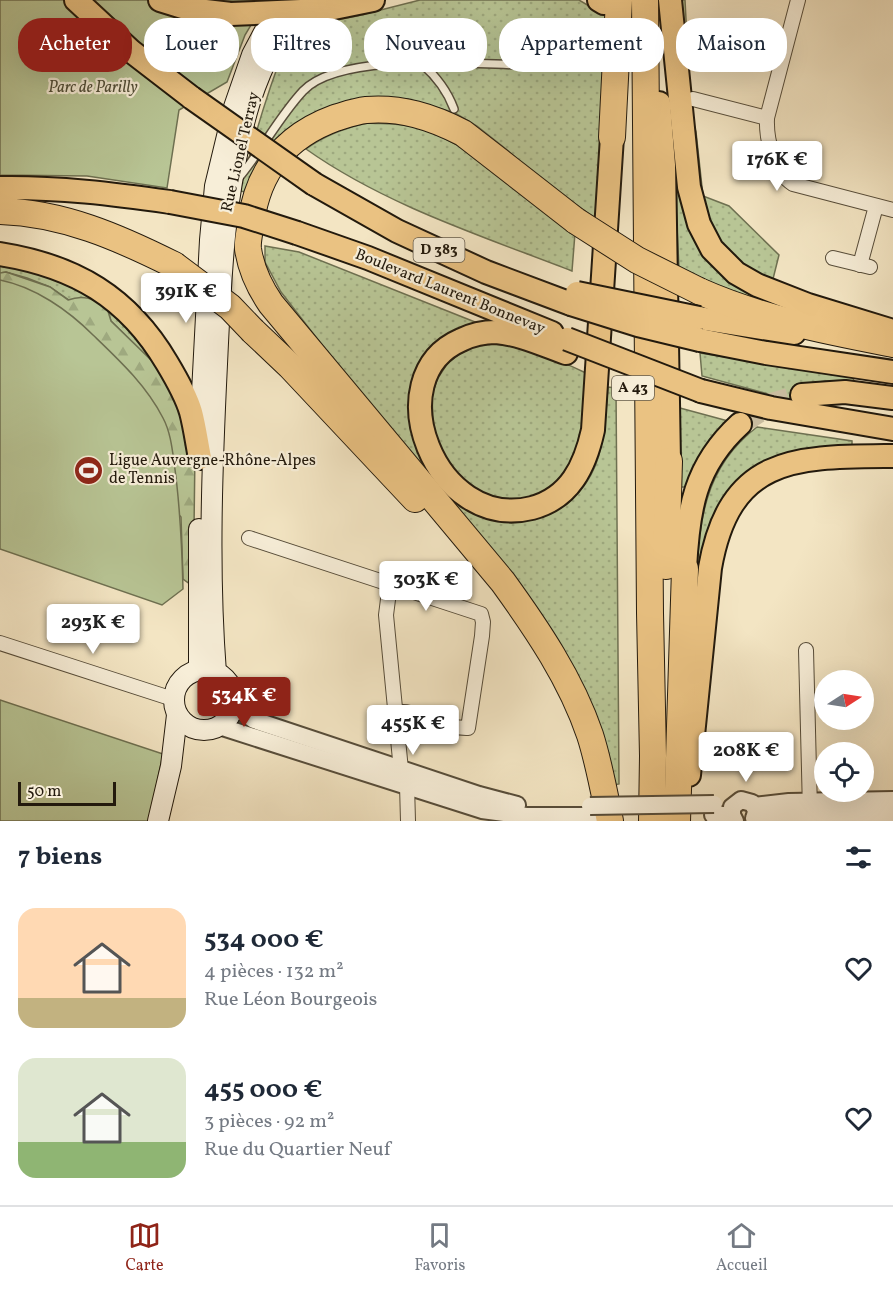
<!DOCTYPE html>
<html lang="fr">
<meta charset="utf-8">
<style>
:root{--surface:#fff;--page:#f2f2f3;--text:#1f2937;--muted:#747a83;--line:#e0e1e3;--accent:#8f2418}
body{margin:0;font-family:Vollkorn,serif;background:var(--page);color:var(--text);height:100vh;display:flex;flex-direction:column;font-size:22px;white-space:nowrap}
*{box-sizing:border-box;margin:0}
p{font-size:20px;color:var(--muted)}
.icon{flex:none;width:33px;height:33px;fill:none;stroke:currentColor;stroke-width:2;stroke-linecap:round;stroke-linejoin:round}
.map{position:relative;height:821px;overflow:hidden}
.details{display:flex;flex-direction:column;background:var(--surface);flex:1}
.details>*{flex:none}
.guide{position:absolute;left:18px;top:18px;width:858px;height:54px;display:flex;gap:12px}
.needle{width:39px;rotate:78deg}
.fabs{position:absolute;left:814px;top:670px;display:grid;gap:12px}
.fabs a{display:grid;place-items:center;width:60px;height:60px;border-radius:50%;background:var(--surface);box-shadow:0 6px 24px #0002;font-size:30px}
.scale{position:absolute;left:18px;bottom:15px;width:98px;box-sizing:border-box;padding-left:6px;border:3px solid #231a0d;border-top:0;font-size:16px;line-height:21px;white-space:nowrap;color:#231a0d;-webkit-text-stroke:4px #f7eed8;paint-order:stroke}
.price{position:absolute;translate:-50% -51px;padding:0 14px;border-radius:6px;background:#fff;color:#222;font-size:20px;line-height:39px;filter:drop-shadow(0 2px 3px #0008)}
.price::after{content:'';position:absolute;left:50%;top:36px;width:18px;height:14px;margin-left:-9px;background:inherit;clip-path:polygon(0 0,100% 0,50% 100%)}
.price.selected{background:var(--accent);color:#fff}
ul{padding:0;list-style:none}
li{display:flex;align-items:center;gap:18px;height:150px;padding:0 18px}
li span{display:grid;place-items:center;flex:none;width:168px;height:120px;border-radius:18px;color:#555}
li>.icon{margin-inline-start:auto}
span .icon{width:72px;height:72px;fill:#fffc;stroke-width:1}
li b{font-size:26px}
h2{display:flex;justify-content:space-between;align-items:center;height:72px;padding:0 18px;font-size:26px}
.pill{padding:0 21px;border-radius:24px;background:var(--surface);box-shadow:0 6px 24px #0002;font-size:21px;line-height:54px}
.pill.selected{background:var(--accent);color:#fff}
.tabs{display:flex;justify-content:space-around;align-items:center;height:84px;border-top:2px solid var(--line);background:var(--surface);font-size:16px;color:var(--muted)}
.tabs a{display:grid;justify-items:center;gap:3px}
.tabs .selected{color:var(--accent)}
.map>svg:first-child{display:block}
.grass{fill:url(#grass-dots);stroke:#6e7051;stroke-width:1.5}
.forest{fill:url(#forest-firs);stroke:#6e7051;stroke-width:1.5}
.park{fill:#b8c595;stroke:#6e7051;stroke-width:1.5}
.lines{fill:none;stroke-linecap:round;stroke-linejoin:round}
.trunk-tunnel{stroke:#c9bc9f;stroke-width:22;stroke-dasharray:22 11;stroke-linecap:butt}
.service-casing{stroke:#574d3a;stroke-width:10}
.minor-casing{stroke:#574d3a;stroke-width:16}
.tertiary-casing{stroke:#574d3a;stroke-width:20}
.secondary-casing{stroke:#231a0d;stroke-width:22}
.trunk-casing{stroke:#231a0d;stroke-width:26}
.motorway-casing{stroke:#231a0d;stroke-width:28}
.service{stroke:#f7eed8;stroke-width:7}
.minor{stroke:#f7eed8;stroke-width:14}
.tertiary{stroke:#f7eed8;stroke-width:16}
.secondary{stroke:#f7eed8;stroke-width:20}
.trunk{stroke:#eac282;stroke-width:22}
.motorway{stroke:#eac282;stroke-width:26}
.tertiary-bridge-casing{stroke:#574d3a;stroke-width:20;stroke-linecap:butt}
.trunk-bridge-casing{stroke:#231a0d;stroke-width:26;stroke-linecap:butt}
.motorway-bridge-casing{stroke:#231a0d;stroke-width:28;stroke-linecap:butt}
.tertiary-bridge{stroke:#f7eed8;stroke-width:16}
.trunk-bridge{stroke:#eac282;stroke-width:22}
.motorway-bridge{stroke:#eac282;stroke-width:26}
.labels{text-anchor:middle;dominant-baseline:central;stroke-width:4.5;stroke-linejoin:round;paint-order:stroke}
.shield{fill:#f7eed8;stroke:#635a4a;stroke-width:1.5}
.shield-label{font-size:15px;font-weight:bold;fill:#231a0d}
.park-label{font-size:16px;font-style:italic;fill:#504d36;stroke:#f7eed8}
.street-label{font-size:16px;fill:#231a0d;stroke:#f7eed8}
.poi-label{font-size:16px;fill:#231a0d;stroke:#f7eed8;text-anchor:start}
</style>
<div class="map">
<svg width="893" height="821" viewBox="0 0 893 821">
<defs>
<pattern id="grass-dots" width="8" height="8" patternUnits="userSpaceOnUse" patternTransform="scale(1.5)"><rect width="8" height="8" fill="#b8c595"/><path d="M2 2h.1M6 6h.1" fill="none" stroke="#9ea97f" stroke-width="1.8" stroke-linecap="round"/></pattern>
<pattern id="forest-firs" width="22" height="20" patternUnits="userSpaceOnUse" patternTransform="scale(1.5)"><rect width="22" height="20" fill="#b8c595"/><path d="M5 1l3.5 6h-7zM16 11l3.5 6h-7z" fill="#9ea97f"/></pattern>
</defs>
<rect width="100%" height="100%" fill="#f3e5c3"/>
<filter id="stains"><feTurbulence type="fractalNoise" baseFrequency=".00333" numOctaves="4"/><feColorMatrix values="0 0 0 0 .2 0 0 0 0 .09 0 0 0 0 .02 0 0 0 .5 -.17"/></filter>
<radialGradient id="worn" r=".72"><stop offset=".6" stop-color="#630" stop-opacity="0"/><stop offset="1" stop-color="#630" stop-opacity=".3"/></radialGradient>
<g class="grass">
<path d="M420,0h159l27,16 -9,203 -54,-37 -37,-33 -29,-23 -22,-13 -47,-14 -22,-1 -25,2 -116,92 -5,-1c15,-56 30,-110 53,-163l64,-12z"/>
<path d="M674,0h11l6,115 5,17 7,64 26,10 50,49 -7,28 -18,-9 -29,-24 -23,-35z"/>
<path d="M368,123c17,1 34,0 51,5 56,18 110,69 156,105l-3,38c-90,-35 -187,-66 -266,-122 19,-14 38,-21 62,-26z"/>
<path d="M674,167h5l29,87 140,72 -124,-36 -45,-22z"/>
<path d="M265,246l34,6 186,74c-17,11 -33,22 -49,34 -6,4 -14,7 -19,13 -9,11 -7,30 -5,44 3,17 6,36 16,52 8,13 19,28 33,37 41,27 96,18 125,-23 19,-27 19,-64 22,-96l8,1 3,396 -5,1 -10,-29 -199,-304 -124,-160 -16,-30z"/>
<path d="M0,265l49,11 54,26 30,26 20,34 -42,-41 -4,-13 -38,-8 -19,-13 -23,-9 -21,-6 -6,1z"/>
<path d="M492,344c34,2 65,15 96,30l-4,59 -13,37 -26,23 -31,10 -32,-8 -27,-20 -19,-37 -3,-14 -1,-31 6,-15 9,-14 11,-9 13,-8z"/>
<path d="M700,353l154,24 -1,5 -27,-1 -31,4 12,17 -2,2 -103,-28z"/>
<path d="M680,408l48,13 -41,66h-9z"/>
<path d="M757,427l95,14v7l-108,34 -48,104c3,-63 7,-118 61,-159z"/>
</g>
<path class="forest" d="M6,272l44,15 18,13c16,-6 25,-1 39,8l4,13 42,41 17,12 25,78 -1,77 -4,55 -7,-5 -2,-62 -181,-197v-47z"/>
<g class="park">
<path d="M0,0h266l-21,35 -18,47 -48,28 -12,78 -80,-12 -87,-1z"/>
<path d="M0,280c35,7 68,30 93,55 26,25 53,50 70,83 7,13 9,29 11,44 6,42 8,84 9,127l-21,16 -162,-56z"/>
<path d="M0,700l163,54 -14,67h-149z"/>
</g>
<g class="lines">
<path class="trunk-tunnel" d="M740,424l31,-20 31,-9"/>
<defs>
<g id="service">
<path d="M422,64c15,13 25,26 32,45"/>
<path d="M237,180c24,-28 41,-62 66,-89 37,-39 167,-27 219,-26"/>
</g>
<g id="minor">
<path d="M693,99l74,19c-1,22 7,54 26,66l100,26"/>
<path d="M767,118l31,-118"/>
<path d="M833,258l37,9"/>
<path d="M860,265l16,-59"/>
<path d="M249,538l232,76 2,8 -1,14 -14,92c-25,1 -47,-18 -73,-16"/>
<path d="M390,584l-4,31 15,155 6,15 1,36"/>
<path d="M0,643l173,56"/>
<path d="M806,650l4,160"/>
</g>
<g id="tertiary">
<path d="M233,705l21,15 225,75 38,10"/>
<path d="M219,726l263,84 44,6h66"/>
<path d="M754,806l35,-4 104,-2"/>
<path d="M713,815h19"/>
<path d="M754,818l139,-3"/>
<path d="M735,821l-3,-6v-8l9,-7 11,3 4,7 -1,6"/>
</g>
<g id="secondary">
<path d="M200,431l10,-191 5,-54 19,-79 18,-52 29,-55"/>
<circle cx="204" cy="700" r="30"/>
<path d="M199,670v-141"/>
<path d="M216,673c-8,-103 -4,-206 1,-309 4,-85 7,-169 30,-252 11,-40 31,-76 50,-112"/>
<path d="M158,821l13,-55 6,-51"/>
</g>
<g id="trunk">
<path d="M76,0l55,51 61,47"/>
<path d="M160,0l29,9 42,5"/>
<path d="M599,0l5,3"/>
<path d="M670,0l19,187 10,37 13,25 24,24 21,12 51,20 85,26"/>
<path d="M324,10l49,-10"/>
<path d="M659,103l5,62 5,296"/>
<path d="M314,184l83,47 89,41 85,32"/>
<path d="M0,188c57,-1 114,6 170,14"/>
<path d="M297,233l71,25 184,75"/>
<path d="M0,254c75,12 128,43 167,109 9,15 19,32 24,49 4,15 6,31 9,46"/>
<path d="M699,318l95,15"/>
<path d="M700,340l66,13 127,19"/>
<path d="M566,353c-23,-8 -46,-19 -70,-21 -12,0 -25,3 -35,8 -85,37 -26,192 71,168 38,-10 53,-42 61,-78l19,-293"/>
<path d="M701,391l70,17 122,21"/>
<path d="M802,395l43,-3 48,6"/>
<path d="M685,569c3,-59 9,-103 55,-145"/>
<path d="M689,775l21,-207c20,-114 87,-111 183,-112"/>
</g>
<g id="motorway">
<path d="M645,0l5,613 3,143 -1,65"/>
<path d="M612,137l7,-137"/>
<path d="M0,211c63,2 118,26 174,54"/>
<path d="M576,221l-113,-88c-31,-16 -62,-26 -97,-23 -10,1 -21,5 -31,8 -49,18 -77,52 -84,104 -1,9 -4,19 -3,27 3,20 12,39 23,55l232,278c34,47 68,97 87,153 9,28 14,57 20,86"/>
<path d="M699,291c63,28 127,40 194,53"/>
<path d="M253,331l37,35 125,133"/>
<path d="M666,566l3,-105"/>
<path d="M677,821l8,-252"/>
</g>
</defs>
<use href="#service" class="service-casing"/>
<use href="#minor" class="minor-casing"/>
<use href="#tertiary" class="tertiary-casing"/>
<use href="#secondary" class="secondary-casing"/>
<use href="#trunk" class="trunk-casing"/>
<use href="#motorway" class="motorway-casing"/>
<use href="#service" class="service"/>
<use href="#minor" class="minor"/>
<use href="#tertiary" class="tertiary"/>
<use href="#secondary" class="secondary"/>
<use href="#trunk" class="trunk"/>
<use href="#motorway" class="motorway"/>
<defs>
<path id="tertiary-bridge" d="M590,806l124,-2"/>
<g id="trunk-bridge">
<path d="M231,14l93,-4"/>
<path d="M192,98l122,86"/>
<path d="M170,202l74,14 53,17"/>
<path d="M577,293l122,25"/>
<path d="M571,304l67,21 62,15"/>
<path d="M567,339l134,52"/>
</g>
<g id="motorway-bridge">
<path d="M576,221l61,39 62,31"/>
<path d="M174,265l56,42 23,24"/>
</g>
</defs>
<use href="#tertiary-bridge" class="tertiary-bridge-casing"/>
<use href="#trunk-bridge" class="trunk-bridge-casing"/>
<use href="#motorway-bridge" class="motorway-bridge-casing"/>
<use href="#tertiary-bridge" class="tertiary-bridge"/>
<use href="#trunk-bridge" class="trunk-bridge"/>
<use href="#motorway-bridge" class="motorway-bridge"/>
</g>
<defs>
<symbol id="stadium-disc" viewBox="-11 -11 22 22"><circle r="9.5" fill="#8f2418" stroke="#f7eed8"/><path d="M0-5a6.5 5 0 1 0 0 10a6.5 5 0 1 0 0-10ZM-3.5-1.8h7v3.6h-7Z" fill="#fff"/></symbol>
</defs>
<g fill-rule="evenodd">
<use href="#stadium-disc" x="72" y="454" width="33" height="33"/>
</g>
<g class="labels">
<g class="shield">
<rect x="413.5" y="238" width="51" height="24" rx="4.5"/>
<rect x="612" y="376" width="42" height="24" rx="4.5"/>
</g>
<g class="shield-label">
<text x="439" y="250">D 383</text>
<text x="633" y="388">A 43</text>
</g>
<g class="park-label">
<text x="93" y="88">Parc de Parilly</text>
</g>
<g class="street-label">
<text transform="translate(241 152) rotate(-77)">Rue Lionel Terray</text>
<text transform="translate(450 292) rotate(22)">Boulevard Laurent Bonnevay</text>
</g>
<g class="poi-label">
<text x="109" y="461">Ligue Auvergne-Rhône-Alpes<tspan x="109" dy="18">de Tennis</tspan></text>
</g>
</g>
<rect width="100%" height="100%" filter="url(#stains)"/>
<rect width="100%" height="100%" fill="url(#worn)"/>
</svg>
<div class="fabs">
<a><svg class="needle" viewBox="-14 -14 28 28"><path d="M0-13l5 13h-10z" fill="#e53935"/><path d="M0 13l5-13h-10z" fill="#747a83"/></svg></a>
<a><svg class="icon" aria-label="locate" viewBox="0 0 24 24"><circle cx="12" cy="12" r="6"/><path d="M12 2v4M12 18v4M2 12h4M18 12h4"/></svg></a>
</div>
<div class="scale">50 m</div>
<b class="price" style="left:777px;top:192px">176K €</b>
<b class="price" style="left:186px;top:324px">391K €</b>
<b class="price" style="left:426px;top:612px">303K €</b>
<b class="price" style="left:93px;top:655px">293K €</b>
<b class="price selected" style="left:244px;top:728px">534K €</b>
<b class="price" style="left:413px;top:756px">455K €</b>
<b class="price" style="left:746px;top:783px">208K €</b>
<div class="guide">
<a class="pill selected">Acheter</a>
<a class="pill">Louer</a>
<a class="pill">Filtres</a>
<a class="pill">Nouveau</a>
<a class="pill">Appartement</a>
<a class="pill">Maison</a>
</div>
</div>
<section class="details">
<h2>7 biens<svg class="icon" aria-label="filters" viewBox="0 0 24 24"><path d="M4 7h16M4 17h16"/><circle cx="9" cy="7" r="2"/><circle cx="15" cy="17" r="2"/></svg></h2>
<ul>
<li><span style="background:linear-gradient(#ffd9b3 75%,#c2b280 0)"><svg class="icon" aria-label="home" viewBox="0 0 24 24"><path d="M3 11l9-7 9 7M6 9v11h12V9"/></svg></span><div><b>534 000 €</b><p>4 pièces · 132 m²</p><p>Rue Léon Bourgeois</p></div><svg class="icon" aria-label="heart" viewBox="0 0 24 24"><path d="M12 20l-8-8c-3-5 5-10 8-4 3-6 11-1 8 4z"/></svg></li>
<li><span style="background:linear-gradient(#dfe7d0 70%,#8fb573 0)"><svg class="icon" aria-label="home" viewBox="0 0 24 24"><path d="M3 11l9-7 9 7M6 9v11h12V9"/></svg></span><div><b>455 000 €</b><p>3 pièces · 92 m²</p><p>Rue du Quartier Neuf</p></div><svg class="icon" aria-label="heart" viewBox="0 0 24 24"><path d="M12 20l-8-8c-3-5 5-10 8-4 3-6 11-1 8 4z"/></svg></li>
</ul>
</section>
<nav class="tabs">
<a class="selected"><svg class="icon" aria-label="map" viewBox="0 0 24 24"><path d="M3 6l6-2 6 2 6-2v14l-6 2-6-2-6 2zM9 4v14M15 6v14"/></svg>Carte</a>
<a><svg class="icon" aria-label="saved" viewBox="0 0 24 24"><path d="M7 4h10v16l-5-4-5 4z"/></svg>Favoris</a>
<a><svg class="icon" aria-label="home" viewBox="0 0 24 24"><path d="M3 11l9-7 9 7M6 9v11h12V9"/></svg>Accueil</a>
</nav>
